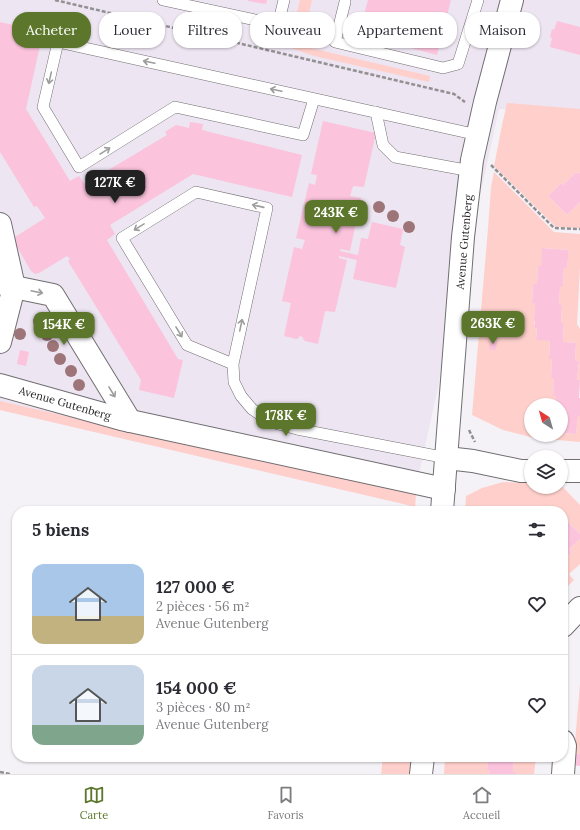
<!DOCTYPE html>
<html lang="fr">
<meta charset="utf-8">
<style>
:root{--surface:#fff;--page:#f7f7f7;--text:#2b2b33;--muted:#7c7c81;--line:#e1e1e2;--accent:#5c772b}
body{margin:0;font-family:Lora,serif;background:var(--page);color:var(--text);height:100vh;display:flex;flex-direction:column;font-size:15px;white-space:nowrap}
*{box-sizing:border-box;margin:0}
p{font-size:13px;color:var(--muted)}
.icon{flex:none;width:22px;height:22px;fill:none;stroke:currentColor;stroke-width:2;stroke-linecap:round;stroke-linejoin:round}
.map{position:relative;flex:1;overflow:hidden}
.drawer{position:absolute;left:12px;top:506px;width:556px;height:256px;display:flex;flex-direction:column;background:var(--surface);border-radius:16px;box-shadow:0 1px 3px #0004}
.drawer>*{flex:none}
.top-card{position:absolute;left:12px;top:12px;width:556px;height:36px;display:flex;gap:8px}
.needle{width:26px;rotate:323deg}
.fabs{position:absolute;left:524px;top:398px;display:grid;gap:8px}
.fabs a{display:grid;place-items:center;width:44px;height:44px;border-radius:50%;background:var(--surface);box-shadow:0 1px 3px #0004;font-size:20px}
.price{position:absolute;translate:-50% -34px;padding:0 9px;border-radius:8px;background:var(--accent);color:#fff;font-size:13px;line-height:26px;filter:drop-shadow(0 1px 2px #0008)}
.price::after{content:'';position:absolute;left:50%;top:24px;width:12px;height:9px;margin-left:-6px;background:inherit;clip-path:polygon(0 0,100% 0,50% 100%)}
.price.on{background:#222;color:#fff}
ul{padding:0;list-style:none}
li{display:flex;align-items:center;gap:12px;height:100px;padding:0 20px}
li+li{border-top:1px solid var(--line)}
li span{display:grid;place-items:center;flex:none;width:112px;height:80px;border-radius:12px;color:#555}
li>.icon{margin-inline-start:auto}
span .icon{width:48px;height:48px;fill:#fffc;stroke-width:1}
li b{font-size:17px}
h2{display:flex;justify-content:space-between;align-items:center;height:48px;padding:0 20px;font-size:17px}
.chip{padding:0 14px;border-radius:16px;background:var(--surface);box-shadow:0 1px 3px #0004;font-size:14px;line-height:36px}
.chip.on{background:var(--accent);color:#fff}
.tabs{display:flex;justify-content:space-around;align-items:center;height:56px;border-top:1px solid var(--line);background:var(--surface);font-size:11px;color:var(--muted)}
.tabs a{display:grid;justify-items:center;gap:2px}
.tabs .on{color:var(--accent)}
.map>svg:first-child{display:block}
.built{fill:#ede5f1}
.green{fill:#ffd0cb}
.building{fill:#fbc3dc}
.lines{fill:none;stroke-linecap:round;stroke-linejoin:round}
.service-casing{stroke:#716e72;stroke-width:12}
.minor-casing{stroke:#716e72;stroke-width:24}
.secondary-casing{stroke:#716e72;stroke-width:24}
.path{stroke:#929093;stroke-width:2.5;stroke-dasharray:4 2;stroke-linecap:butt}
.service{stroke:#fff;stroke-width:11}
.minor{stroke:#fff;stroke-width:22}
.secondary{stroke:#fff;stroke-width:22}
.tree{fill:#9d7578}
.oneway{stroke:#9e9d9e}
.labels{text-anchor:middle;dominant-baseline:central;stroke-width:3.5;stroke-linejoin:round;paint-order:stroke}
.street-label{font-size:11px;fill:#272527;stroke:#fff}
</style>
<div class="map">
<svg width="580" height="774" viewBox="0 0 580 774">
<rect width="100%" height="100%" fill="#f5f2f7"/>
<path class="built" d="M0,0h580v111l-81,-2 -87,397 -412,-96z"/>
<g class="green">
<path d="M300,0h12l-10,46 128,30 -1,6 -115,-26 -26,-9z"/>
<path d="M507,103l73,6v63l-2,2 -2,-2 -13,13 -2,-2 -13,13 19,19 13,-13v26l-24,-1 -62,-61 8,-41z"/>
<path d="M494,172l60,60 26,2v33l-3,57 3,5v51h-3l2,-19h-4l1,-18 -13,-1 1,-18 -3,-1 1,-18h-3l1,-19h3l1,-18h3l2,-18 -26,-2 -2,18h-3l-1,18h-4l-1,19h3l-1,25h3l-1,11 14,2 -1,18h3l-1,19h3l-1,17 3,1 -1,9h-24v30h30v-2l15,1 2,-18h2v26l-46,-4 -31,-8 -31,-15 16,-187 3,-41z"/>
<path d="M0,401l217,50 2,-6 197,47 -1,19h-4l1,-5 -412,-96z"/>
<path d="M503,482l28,1v4h30v-2l19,20v29l-16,-16 -1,1v-8h-98l1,-15 16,-8z"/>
<path d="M580,539v25l-11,10 5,6 -11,11v-30l9,-9 -3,-3z"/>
<path d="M580,684v70l-6,-1z"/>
<path d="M383,757h28l-2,17h-28z"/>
<path d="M445,757h43l-1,13h3l-1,4h-45z"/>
<path d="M514,757h22l-2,17h-18l-3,-2z"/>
</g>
<g class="building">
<path d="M248,0h19l-1,4 -18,-3z"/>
<path d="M368,0h83l-14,55 -78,-21z"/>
<path d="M557,21l23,6v28l-30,-8 2,-9 -2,-1 2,-8 2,1z"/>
<path d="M0,22l43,10 -17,77 44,72 9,-5 6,8 82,-49 -2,-3 11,-7 13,3 1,-6 13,2 -1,6 100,25 -10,42 -99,-23 -83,51 5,9 -8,6 71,119 5,1 -9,38 -35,-8 2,-10 -73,-119 2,-2 -3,-3 -28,17 -4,1 -4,-3 -18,-31 2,-3 30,-19 -8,-12 -3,1 -34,-55z"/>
<path d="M323,121l53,12 -12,54 -11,-1 -3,10 11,2 -11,53 -9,-2 -1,2 18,4 3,-17 7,1 4,-17 31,7 -3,16 5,2 -9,41 -43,-9 4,-19 -18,-4v2l8,2 -12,52 -10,-1 -7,33 -13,-3 -2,-2v-2l-4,-1v2l-3,1 -12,-3 7,-33 -9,-2 12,-54 8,2 3,-9 -9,-2 13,-55 6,2 2,-10 -6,-1z"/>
<path d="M576,172l2,2 2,-2v30l-13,13 -19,-19 13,-13 2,2z"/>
<path d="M542,248l27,2 -2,18h-3l-1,18 -3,1 -1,18h3l-1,18h3l-1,19 13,1 -1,18h4l-2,19h3l-1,18h1v18h-2l-2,18 -15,-1v-28h-6l1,-9h-3l1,-18h-3l1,-19h-3l1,-18 -14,-1 1,-12h-3l1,-7h-1l1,-18h-3l1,-19h4l1,-18h3z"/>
<path d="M490,340h7l-1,10h-7z"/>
<path d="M20,350l9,2 -3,14 -9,-2z"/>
<path d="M564,518l16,16v5l-11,10 3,3 -9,9v-42z"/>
<path d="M574,753l6,1v12l-7,-1z"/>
<path d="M488,757h26l-1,15h3v2h-27l1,-4h-3z"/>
</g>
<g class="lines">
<defs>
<g id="service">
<path d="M163,0l115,25 6,-25"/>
<path d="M345,2l-10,40 108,26 15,-4 20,-64"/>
<path d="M314,99l-11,36 -128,-28 -96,60 -36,-60 15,-65 420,93"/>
<path d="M376,112l7,33 12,12 76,14"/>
<path d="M233,364l-46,-19 -65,-107 74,-46 71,16 -34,156 1,18 7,14 11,13 19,13 26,7 150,29"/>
</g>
<g id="minor">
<path d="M0,224l14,63 -14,-4"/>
<path d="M0,342l14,-55 39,8 77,126"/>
<path d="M0,385l121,34 323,70"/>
<path d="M447,458l26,3 48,10h10"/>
<path d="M561,471h19"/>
<path d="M563,626l17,-18"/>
<path d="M563,774l2,-28 -2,-5"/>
</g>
<g id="secondary">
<path d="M442,511l21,-274 9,-77 13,-58 27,-102"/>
<path d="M421,774l2,-17"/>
</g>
</defs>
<use href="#service" class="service-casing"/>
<use href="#minor" class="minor-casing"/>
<use href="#secondary" class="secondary-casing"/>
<g class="path">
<path d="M55,0l399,94 11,8"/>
<path d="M491,165l63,63 26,1"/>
<path d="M469,430l6,12"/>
<path d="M0,772l10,2"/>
</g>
<use href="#service" class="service"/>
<use href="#minor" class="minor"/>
<use href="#secondary" class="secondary"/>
</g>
<g class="tree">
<circle cx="379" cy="207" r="6"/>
<circle cx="393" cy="216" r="6"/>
<circle cx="409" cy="227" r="6"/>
<circle cx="39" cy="321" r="6"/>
<circle cx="20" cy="334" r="6"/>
<circle cx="47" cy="335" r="6"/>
<circle cx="53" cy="346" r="6"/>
<circle cx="60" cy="359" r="6"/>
<circle cx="71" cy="371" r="6"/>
<circle cx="79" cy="385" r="6"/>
</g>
<defs><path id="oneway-shaft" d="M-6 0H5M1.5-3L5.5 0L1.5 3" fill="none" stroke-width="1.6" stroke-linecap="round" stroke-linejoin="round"/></defs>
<g class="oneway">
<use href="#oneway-shaft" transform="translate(149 62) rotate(-168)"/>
<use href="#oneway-shaft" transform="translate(50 78) rotate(103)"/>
<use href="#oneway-shaft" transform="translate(276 90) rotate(-168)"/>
<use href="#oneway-shaft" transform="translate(105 151) rotate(-32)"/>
<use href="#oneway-shaft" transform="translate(258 206) rotate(-167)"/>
<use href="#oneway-shaft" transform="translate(139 227) rotate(148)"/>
<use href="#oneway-shaft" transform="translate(37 292) rotate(12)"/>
<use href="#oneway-shaft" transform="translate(241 325) rotate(-78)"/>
<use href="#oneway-shaft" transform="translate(179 332) rotate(59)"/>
<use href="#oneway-shaft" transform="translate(112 392) rotate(59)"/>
</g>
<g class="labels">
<g class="street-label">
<text transform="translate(464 242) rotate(-85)">Avenue Gutenberg</text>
<text transform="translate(65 403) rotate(16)">Avenue Gutenberg</text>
</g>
</g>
</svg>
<div class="fabs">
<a><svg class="needle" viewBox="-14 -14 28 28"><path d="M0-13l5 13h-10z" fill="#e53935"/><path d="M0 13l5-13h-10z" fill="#7c7c81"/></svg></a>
<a><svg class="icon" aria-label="layers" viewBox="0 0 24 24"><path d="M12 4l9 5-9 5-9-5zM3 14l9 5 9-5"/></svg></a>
</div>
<b class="price on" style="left:115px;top:204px">127K €</b>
<b class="price" style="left:336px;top:234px">243K €</b>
<b class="price" style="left:493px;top:345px">263K €</b>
<b class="price" style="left:64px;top:346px">154K €</b>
<b class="price" style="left:286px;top:437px">178K €</b>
<div class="top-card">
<a class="chip on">Acheter</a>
<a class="chip">Louer</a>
<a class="chip">Filtres</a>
<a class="chip">Nouveau</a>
<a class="chip">Appartement</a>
<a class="chip">Maison</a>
</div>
<section class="drawer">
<h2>5 biens<svg class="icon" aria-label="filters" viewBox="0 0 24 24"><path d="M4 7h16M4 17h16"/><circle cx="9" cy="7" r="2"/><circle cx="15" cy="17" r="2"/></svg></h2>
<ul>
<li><span style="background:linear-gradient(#a9c7e8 65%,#c2b280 0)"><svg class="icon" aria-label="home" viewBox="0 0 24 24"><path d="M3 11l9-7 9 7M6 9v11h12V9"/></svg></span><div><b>127 000 €</b><p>2 pièces · 56 m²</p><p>Avenue Gutenberg</p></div><svg class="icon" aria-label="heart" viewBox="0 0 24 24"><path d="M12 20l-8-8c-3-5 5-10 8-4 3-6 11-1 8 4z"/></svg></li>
<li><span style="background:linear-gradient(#c9d6e8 75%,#7fa58c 0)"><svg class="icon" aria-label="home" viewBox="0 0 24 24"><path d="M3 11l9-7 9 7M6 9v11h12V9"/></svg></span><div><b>154 000 €</b><p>3 pièces · 80 m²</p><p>Avenue Gutenberg</p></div><svg class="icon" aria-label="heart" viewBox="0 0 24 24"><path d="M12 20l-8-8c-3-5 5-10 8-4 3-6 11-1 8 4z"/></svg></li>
</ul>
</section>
</div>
<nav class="tabs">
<a class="on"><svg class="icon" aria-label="map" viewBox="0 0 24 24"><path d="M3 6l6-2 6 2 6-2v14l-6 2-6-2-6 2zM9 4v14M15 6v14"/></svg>Carte</a>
<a><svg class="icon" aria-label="saved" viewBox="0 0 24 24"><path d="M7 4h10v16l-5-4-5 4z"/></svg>Favoris</a>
<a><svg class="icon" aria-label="home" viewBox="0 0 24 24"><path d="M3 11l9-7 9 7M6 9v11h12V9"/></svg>Accueil</a>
</nav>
